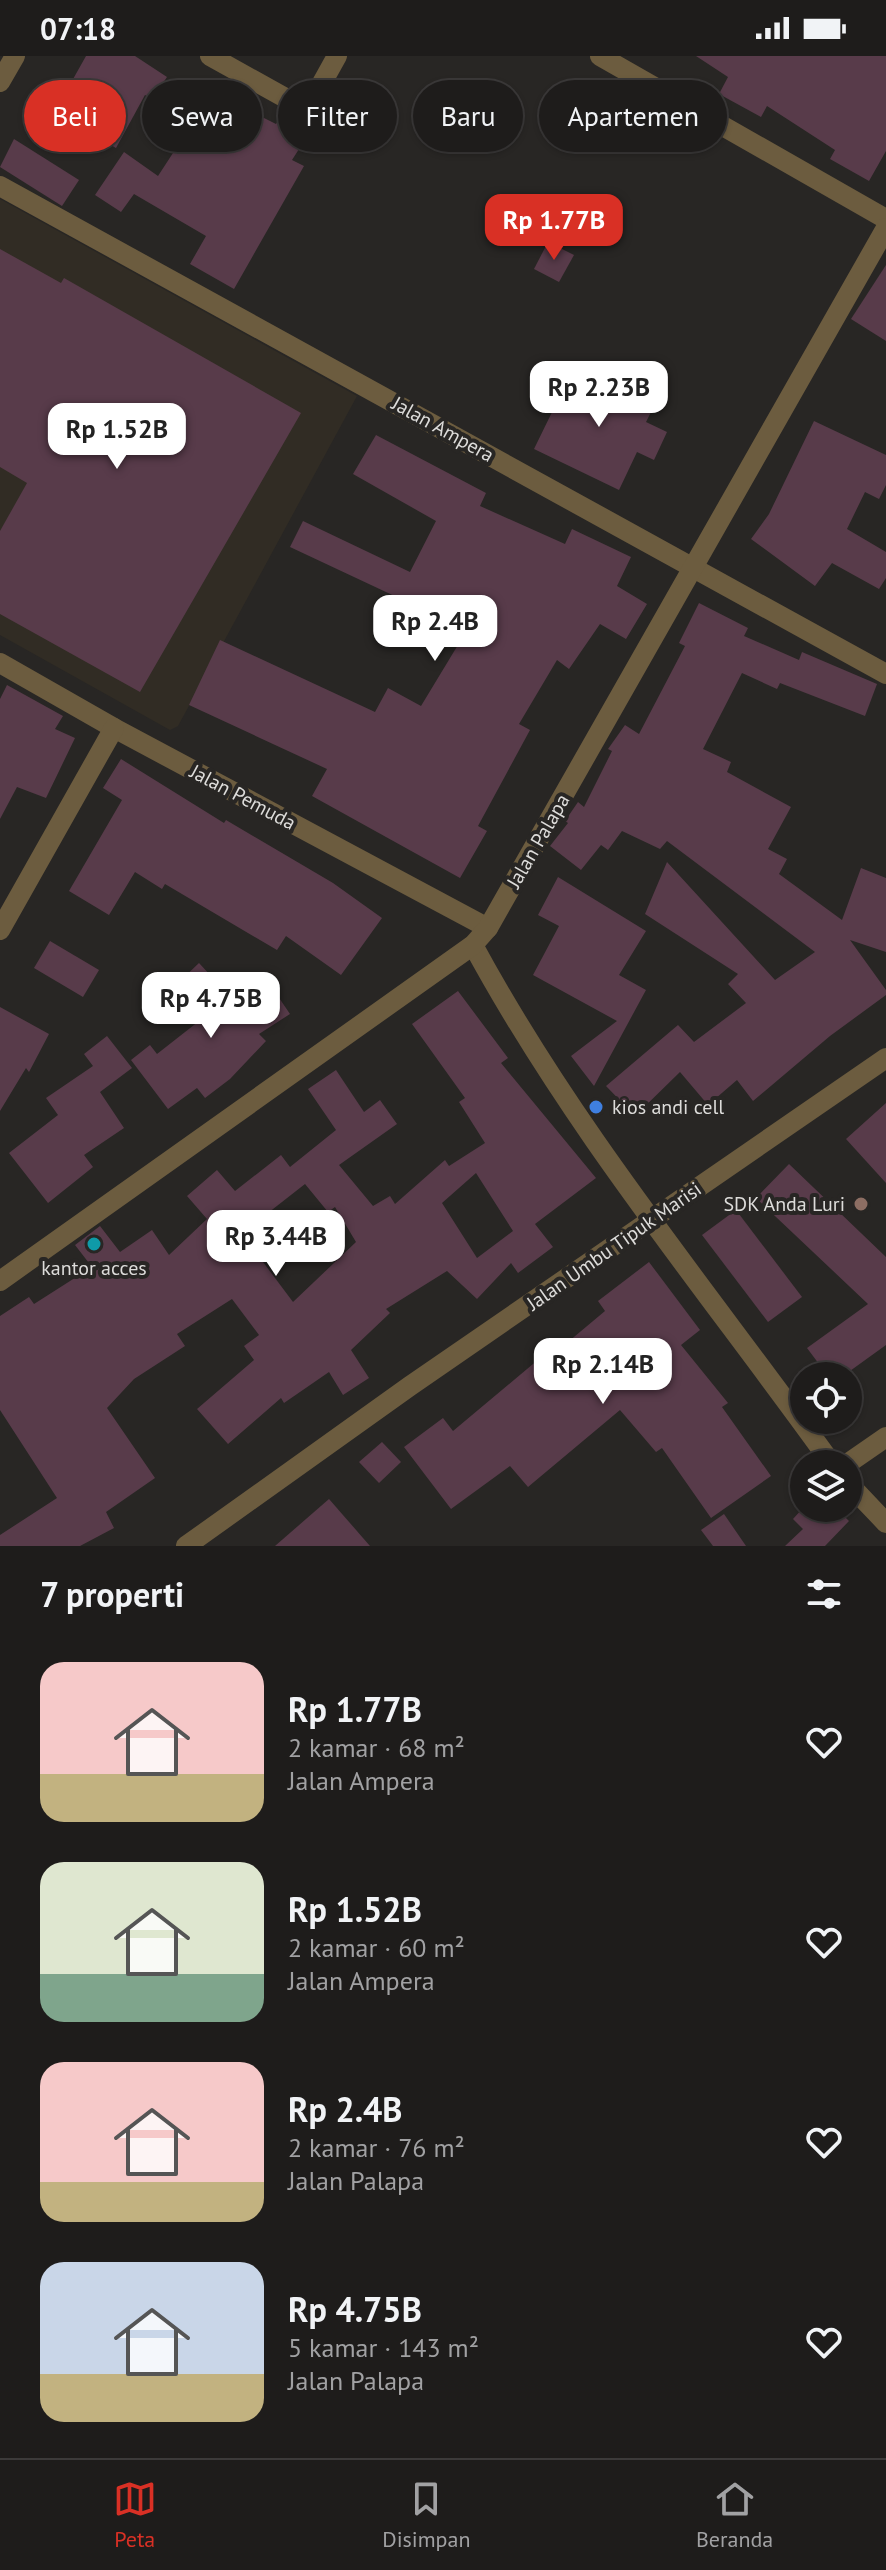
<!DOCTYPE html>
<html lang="id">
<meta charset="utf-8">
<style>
:root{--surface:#1e1c1b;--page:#2b2928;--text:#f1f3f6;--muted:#a1a1a3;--line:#3c3a3a;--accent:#d93025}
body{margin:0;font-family:"PT Sans",sans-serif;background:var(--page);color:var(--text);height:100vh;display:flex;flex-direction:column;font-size:30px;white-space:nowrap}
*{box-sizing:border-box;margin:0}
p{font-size:26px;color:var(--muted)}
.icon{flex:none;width:44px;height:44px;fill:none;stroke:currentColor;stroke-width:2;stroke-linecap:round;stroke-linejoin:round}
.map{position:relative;height:1490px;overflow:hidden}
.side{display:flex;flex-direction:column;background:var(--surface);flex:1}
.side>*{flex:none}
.hud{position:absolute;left:24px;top:24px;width:838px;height:72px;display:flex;gap:16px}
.tools{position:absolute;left:790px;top:1306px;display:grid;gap:16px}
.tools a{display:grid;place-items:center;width:72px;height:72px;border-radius:50%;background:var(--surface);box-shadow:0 2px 6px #0004,0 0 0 2px var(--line);font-size:40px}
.price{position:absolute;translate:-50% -68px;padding:0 18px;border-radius:16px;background:#fff;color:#222;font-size:26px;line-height:52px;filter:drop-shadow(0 2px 4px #0008)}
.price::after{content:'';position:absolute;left:50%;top:48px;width:24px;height:18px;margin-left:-12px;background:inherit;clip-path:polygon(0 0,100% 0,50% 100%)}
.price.current{background:var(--accent);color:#fff}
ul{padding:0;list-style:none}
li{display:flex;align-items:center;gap:24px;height:200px;padding:0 40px}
li span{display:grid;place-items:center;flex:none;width:224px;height:160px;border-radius:24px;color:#555}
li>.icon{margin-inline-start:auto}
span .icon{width:96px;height:96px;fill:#fffc;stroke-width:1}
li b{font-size:34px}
h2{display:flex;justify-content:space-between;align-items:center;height:96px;padding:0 40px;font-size:34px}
.tag{padding:0 28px;border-radius:36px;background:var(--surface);box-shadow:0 2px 6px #0004,0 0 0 2px var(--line);font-size:28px;line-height:72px}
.tag.current{background:var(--accent);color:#fff}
.status{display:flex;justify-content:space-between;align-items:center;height:56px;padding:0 40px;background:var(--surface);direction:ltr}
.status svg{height:22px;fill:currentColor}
.tabs{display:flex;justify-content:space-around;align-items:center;height:112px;border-top:2px solid var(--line);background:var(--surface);font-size:22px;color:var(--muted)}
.tabs a{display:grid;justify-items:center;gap:4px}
.tabs .current{color:var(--accent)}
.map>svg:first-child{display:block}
.built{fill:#312c24}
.building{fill:#583b4a;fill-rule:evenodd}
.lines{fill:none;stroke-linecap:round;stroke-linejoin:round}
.minor{stroke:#6c5c3f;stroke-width:20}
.shop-dot{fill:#3f7fe0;stroke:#282624;stroke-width:3}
.education-dot{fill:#8d6e63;stroke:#282624;stroke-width:3}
.culture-dot{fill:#0f9aa8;stroke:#282624;stroke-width:3}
.labels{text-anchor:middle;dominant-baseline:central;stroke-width:8;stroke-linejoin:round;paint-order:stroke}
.street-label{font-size:20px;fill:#dddcda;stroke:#282624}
.poi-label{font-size:20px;fill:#dddcda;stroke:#282624;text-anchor:start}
</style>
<div class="status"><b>07:18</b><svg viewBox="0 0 49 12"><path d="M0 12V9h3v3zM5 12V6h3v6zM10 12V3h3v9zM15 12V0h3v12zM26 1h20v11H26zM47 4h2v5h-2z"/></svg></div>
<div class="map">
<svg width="886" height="1490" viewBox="0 0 886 1490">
<rect width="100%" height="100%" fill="#282624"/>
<path class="built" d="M0,143l357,197 -179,330 -8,4 -170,-95z"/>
<g class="building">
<path d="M86,0h49l32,21 -15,22 -7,-4 -29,53 -62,-35z"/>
<path d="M696,0h190v95l-17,30 -39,-22 5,-9 -68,-44 -6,11 -42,-23 9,-17z"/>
<path d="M208,34l68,34 4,-7 28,18 -16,25 12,6 -70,123 -44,-25 16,-28 -72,-42 -13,18 -26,-17 29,-43 34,24 28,-43z"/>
<path d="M14,83l65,41 -17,26 -62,-39z"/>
<path d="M548,186l26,13 -15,27 -25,-13z"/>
<path d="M0,193l61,34 3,-5 237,135 -161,279 -140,-78v-83l27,-48 -27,-16z"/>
<path d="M886,209v76l-35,-22z"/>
<path d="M576,307l31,15 -4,8 50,22 -7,14 21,10 -13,28 -17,-8 -18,38 -85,-41z"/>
<path d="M814,365l72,34v30l-7,14 -14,-7 -18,37 39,23v26l-7,11 -47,-26 -17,23 -64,-47 18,-25z"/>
<path d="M376,379l110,58 -6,13 85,38 7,-15 59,28 -14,29 30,18 -21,35 -26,-15 -31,45 -12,-9 -38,64 11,6 -52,96 9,5 -27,47 -148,-82 15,-27 -138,-64 31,-65 155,72 13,-24 33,18 46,-76 -177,-83 13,-26 107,51 26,-51 -83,-47z"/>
<path d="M699,547l49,25 -4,8 55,24 3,-8 75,32 -12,32 -85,-33 -3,6 -35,-16 -39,76 28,13 -4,10 64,35 -23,42 19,10 -8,15 63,46 19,-52 25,10v74l-36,-12 36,50v5l-56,41 -77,65 -16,-21 -29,25 -28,-33 -45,44 -29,-30 72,-61 16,17 52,-39 -18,-19 10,-10 -93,-60 22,-52 108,118 40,-28 -148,-111 -7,8 -38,-18 -14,19 -7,-5 -20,25 -31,-24 18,-23 -3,-2 13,-19 6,5 28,-56 -4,-2 17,-24 14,9 46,-88 -6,-3z"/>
<path d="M7,629l56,31 -8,13 20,9 -29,60 -29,-11 -17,32v-120z"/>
<path d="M121,703l103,64 2,-3 107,63 49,35 -41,57 -55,-39 -9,14 -112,-66 -3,5 -27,-17 -26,43 -40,-24 53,-91 -19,-12z"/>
<path d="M558,821l88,54 -27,44 27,15 -52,96 -23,-30 46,-35 -84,-46 26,-49 -21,-11z"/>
<path d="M50,885l49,29 -16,27 -49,-29z"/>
<path d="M199,907l38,41 32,-21 21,31 -31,20 7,7 -36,38 -25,19 -8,-10 -29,21 -37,-49 19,-15 7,9 51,-40 -30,-31z"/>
<path d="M458,935l50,67 -7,5 95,115 -61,46 18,23 -35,26 -7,-10 -34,36 -30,-28 -61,38 4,4 -39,37 18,28 -26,17 -14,-23 -45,31 -3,-5 -53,46 -31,-35 57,-49 -10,-14 15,-11 -27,-36 -55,35 8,12 -51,33 -27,29 48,70 -49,34 8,16 -34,18h-80v-11l57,-37 -57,-88v-94l29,-19 5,7 58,-37 -17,-22 25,-19 20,26 32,-22 17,25 38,-36 -20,-23 30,-26 18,21 46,-36 9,12 46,-37 -28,-41 28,-19 28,42 16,-12 17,24 -58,41 34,41 17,-10 5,8 50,-44 4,6 36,-23 -26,-41 6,-4 -53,-74zM476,1117l37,58 -36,27 -35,-55zM305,1128l23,28 7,-5 21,35 -63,60 -36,-48 18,-15 -16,-19z"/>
<path d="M0,951l49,27 -20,38 -3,-4 -26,43z"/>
<path d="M107,980l25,32 -32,24 24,36 -40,27 9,12 -45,36 -39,-50 49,-38 -12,-17 47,-32 -9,-12z"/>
<path d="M886,1047v80l-40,-44z"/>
<path d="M789,1108l97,93v88l-43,31h-15l-21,-28 61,-44 -112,-106z"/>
<path d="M736,1154l66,87 -34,25 -66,-87z"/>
<path d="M649,1206l51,68 -19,15 47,58 -6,4 49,69 -60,42 -49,-70 -6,4 -36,-42 -92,77 -18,-21 -59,43 -47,-62 39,-29 10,13 105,-88 4,4 43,-36 -7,-10z"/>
<path d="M382,1386l19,20 -22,21 -20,-21z"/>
<path d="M329,1443l41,47h-95z"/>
<path d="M803,1452h33l13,13 -24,25h-40l18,-17 -10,-10z"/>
<path d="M724,1458l22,32h-33l-12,-16z"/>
</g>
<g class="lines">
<g class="minor">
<path d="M210,0l97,54 30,-54"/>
<path d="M600,0l286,163"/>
<path d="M0,26l15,-26"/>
<path d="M0,130l886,488"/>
<path d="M0,607l114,65 374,200"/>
<path d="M0,874l114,-202"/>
<path d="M473,889c100,185 237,349 359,519"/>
<path d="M0,1225l473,-336 15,-17 398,-700"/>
<path d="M847,1408l39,-27"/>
<path d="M848,1427l38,40"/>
<path d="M186,1490l224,-160 476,-328"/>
</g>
</g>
<circle class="shop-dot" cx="596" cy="1051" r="8"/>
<circle class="education-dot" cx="861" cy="1148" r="8"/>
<circle class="culture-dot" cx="94" cy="1188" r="8"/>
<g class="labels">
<g class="street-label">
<text transform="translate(443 373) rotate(29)">Jalan Ampera</text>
<text transform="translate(243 741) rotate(28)">Jalan Pemuda</text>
<text transform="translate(538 785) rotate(-60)">Jalan Palapa</text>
<text transform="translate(614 1190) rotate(-35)">Jalan Umbu Tipuk Marisi</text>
</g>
<g class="poi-label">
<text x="612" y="1051">kios andi cell</text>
<text x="845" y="1148" text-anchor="end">SDK Anda Luri</text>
<text x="94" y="1212" text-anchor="middle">kantor acces</text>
</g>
</g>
</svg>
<div class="tools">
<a><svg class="icon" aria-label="locate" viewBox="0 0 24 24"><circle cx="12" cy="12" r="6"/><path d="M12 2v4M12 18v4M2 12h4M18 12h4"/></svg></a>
<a><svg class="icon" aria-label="layers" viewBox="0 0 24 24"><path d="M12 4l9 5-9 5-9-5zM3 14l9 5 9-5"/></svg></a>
</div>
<b class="price current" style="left:554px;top:206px">Rp 1.77B</b>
<b class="price" style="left:599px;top:373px">Rp 2.23B</b>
<b class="price" style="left:117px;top:415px">Rp 1.52B</b>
<b class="price" style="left:435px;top:607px">Rp 2.4B</b>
<b class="price" style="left:211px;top:984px">Rp 4.75B</b>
<b class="price" style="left:276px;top:1222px">Rp 3.44B</b>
<b class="price" style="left:603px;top:1350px">Rp 2.14B</b>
<div class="hud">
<a class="tag current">Beli</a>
<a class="tag">Sewa</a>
<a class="tag">Filter</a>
<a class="tag">Baru</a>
<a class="tag">Apartemen</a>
</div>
</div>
<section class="side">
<h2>7 properti<svg class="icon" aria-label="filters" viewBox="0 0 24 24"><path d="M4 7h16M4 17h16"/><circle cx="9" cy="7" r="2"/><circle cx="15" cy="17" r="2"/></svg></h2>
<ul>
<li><span style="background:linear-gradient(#f6c9c9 70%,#c2b280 0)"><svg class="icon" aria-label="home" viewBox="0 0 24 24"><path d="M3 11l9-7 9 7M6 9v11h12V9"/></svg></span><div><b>Rp 1.77B</b><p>2 kamar · 68 m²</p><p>Jalan Ampera</p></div><svg class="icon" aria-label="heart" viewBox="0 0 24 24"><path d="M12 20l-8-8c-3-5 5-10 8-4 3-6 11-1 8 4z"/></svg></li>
<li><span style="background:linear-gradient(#dfe7d0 70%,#7fa58c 0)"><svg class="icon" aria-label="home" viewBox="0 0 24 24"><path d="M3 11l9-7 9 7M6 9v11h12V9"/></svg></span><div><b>Rp 1.52B</b><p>2 kamar · 60 m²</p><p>Jalan Ampera</p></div><svg class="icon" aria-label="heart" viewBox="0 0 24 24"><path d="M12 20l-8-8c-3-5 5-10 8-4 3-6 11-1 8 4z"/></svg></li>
<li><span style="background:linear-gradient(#f6c9c9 75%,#c2b280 0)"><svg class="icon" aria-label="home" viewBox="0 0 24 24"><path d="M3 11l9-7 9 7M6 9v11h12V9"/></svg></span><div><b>Rp 2.4B</b><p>2 kamar · 76 m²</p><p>Jalan Palapa</p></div><svg class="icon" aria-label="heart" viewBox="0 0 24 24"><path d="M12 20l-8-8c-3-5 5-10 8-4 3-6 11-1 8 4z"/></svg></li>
<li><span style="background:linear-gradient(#c9d6e8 70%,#c2b280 0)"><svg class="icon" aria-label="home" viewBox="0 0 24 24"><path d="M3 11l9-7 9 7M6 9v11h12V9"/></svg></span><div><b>Rp 4.75B</b><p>5 kamar · 143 m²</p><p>Jalan Palapa</p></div><svg class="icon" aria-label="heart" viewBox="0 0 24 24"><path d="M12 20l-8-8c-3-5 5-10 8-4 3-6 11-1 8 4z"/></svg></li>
</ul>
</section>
<nav class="tabs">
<a class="current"><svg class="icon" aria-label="map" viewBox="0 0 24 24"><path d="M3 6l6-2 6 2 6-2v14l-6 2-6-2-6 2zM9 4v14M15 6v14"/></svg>Peta</a>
<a><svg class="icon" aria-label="saved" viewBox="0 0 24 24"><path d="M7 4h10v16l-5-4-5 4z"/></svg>Disimpan</a>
<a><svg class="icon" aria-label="home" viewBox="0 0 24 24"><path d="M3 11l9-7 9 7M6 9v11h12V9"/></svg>Beranda</a>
</nav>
